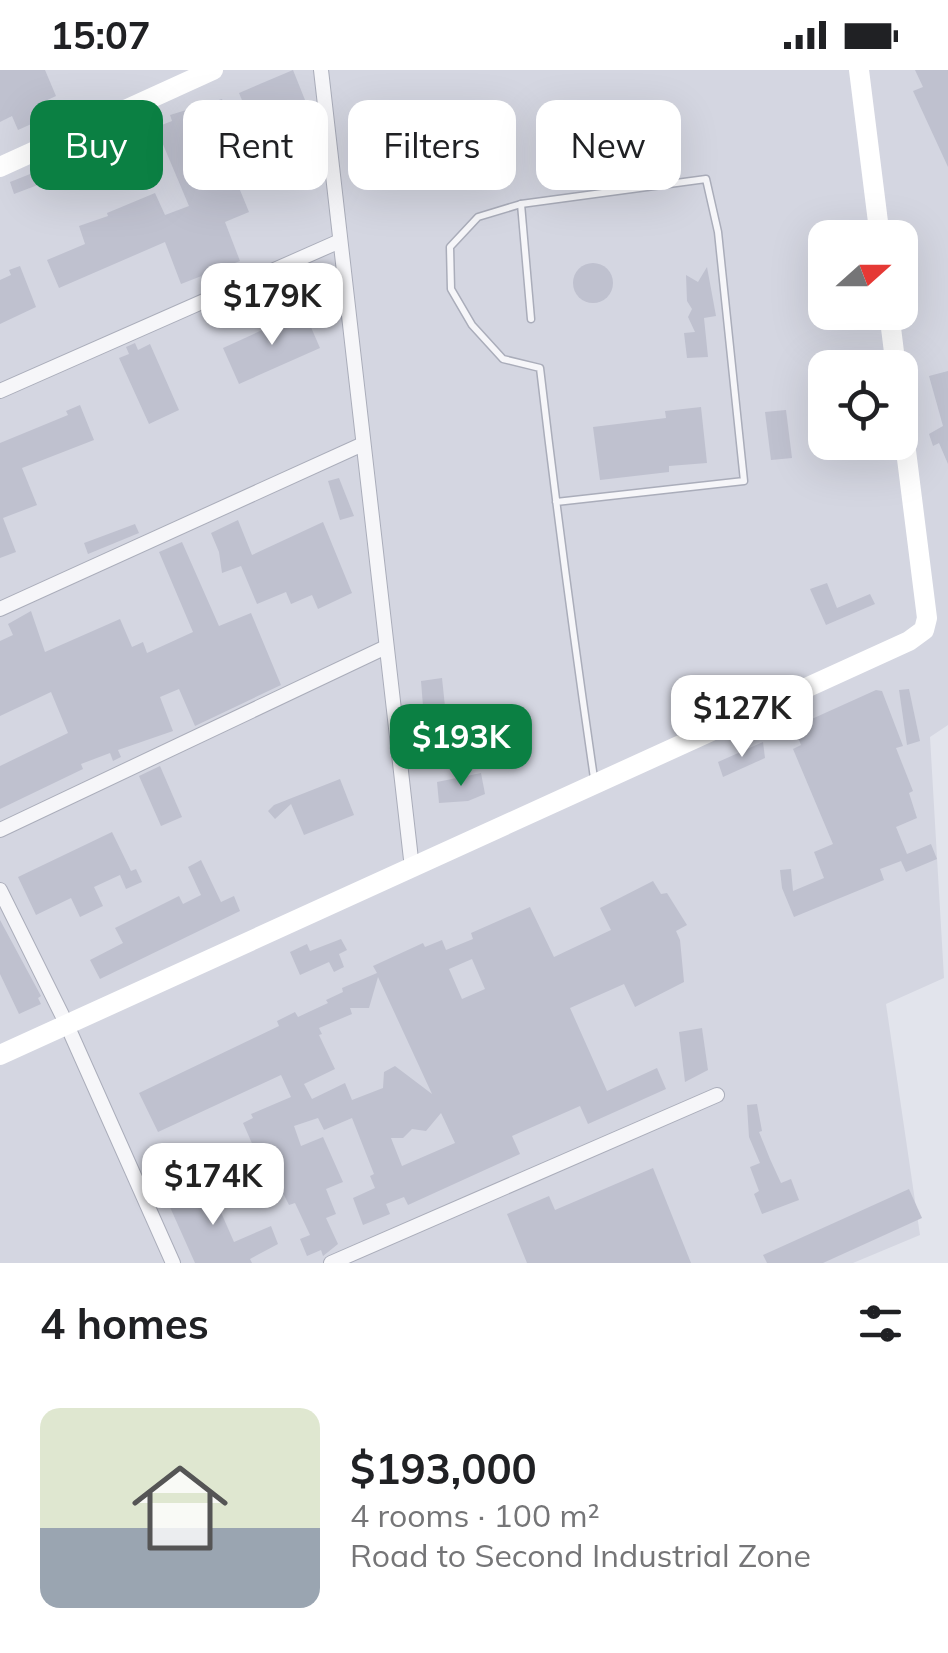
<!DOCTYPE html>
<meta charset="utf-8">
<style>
:root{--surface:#fff;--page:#f6f6f6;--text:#202124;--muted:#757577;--line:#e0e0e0;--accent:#0b8043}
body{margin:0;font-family:Mulish,sans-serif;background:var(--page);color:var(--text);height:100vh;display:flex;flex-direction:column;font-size:38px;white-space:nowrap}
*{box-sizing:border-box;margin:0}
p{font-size:32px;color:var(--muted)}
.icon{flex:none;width:55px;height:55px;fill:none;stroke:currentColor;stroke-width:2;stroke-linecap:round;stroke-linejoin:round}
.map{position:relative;height:1193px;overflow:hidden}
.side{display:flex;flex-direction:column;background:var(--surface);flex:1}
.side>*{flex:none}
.top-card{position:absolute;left:30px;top:30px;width:890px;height:90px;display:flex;gap:20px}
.needle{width:65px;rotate:69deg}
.controls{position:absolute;left:808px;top:150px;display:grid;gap:20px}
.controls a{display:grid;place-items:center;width:110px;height:110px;border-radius:20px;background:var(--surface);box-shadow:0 10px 40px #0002;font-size:50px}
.price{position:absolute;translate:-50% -85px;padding:0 22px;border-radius:20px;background:#fff;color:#222;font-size:32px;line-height:65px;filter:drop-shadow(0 2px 5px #0008)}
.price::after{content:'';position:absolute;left:50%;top:60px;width:30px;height:22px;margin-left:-15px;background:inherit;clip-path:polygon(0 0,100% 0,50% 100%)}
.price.current{background:var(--accent);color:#fff}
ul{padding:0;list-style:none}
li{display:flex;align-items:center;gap:30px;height:250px;padding:0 40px}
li+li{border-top:2px solid var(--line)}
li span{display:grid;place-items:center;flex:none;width:280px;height:200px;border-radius:20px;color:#555}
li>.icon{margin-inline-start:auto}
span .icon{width:120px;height:120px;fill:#fffc;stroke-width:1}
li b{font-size:42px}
h2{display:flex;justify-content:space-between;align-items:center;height:120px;padding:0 40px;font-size:42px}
.pill{padding:0 35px;border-radius:20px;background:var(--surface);box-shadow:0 10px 40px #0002;font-size:35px;line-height:90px}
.pill.current{background:var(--accent);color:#fff}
.status{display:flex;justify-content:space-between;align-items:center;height:70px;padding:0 50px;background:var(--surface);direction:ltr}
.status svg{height:28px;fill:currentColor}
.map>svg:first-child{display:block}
.built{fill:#d4d6e1;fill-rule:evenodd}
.building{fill:#bfc1cf;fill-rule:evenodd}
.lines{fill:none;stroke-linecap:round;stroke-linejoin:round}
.lane-casing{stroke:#aaadba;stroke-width:9}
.street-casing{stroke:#aaadba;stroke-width:16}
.lane{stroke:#f6f6f9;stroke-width:6}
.street{stroke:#f6f6f9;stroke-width:14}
.secondary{stroke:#fff;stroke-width:20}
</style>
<div class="status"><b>15:07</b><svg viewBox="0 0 49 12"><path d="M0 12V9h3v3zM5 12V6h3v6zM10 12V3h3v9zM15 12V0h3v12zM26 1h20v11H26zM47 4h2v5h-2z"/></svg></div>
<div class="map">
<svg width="948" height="1193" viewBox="0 0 948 1193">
<rect width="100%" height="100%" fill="#e2e4ec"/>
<path class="built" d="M0,0h948v655l-18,12 14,241 -58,26 34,231 -67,28h-853zM825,168h75v74h-75zM825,298h75v74h-75z"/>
<g class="building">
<path d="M0,0h45l11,26 -15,7 6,14 -29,13 -6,-14 -12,6z"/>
<path d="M293,0l12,30 -54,22 -12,-29z"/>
<path d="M915,0h33v97l-35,-76 10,-4z"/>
<path d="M222,29l28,66 -17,8 16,39 -24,10 15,39 -59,23 -16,-42 -106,46 -12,-28 38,-16 -6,-18 29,-10 -1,-3 48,-20 10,22 24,-9 -27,-64 -6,3 -7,-15 23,-9 -2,-6z"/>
<path d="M83,83l5,13 -74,28 -4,-12z"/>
<circle cx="593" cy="213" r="20"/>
<path d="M20,196l16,41 -36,17v-44l11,-5 -2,-5z"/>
<path d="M707,197l9,49 -12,2 4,39 -21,1 -3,-25 11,-1 -7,-15 4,-8 -5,-8 -1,-26 12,7z"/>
<path d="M304,241l16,37 -81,36 -16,-36z"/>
<path d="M135,273l3,7 12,-6 29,66 -30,14 -30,-66 10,-4 -3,-7z"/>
<path d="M948,301v93l-9,-21 -6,3 -4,-12 14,-8 -14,-50z"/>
<path d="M80,335l14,35 -72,28 15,37 -34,13 13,34 -16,6v-115l68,-28 -2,-4z"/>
<path d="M701,337l6,56 -38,3v6l-69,8 -7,-53 73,-9 -1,-7z"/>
<path d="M786,340l6,48 -21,2 -6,-48z"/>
<path d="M339,408l15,38 -14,4 -12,-39z"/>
<path d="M238,450l14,35 71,-33 29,71 -34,16 -6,-14 -21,9 -5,-12 -29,12 -16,-38 -19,7 -3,-21 -8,-19z"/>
<path d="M135,454l4,9 -51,21 -4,-11z"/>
<path d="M182,472l37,84 32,-13 30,72 -86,41 -16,-37 -19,8 13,34 -55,19 3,7 -8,4 -3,-8 -29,11 2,5 -83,40v-43l68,-33 -17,-41 -51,24v-75l13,-6 -5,-11 23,-13 14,41 75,-33 12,28 11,-5 4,11 46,-21 -34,-80z"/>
<path d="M827,513l10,25 33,-14 5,10 -49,21 -16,-36z"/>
<path d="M442,608l4,38 -22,3 -3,-38z"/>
<path d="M909,619l11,52 -13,4 -8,-55z"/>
<path d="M876,620l6,1 21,55 -7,2 17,43 -4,2 8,25 -21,9 11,27 24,-10 6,15 -31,13 -5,-11 -21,8 4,11 -90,37 -12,-29 -2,-18 11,-1 2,22 31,-13 -10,-26 19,-8 -40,-95 8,-4 -7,-18z"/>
<path d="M763,672l2,16 -42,19 -5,-15z"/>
<path d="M160,696l22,51 -21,9 -22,-50z"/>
<path d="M481,703l4,21 -17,7 -29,2 -2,-21z"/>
<path d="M340,709l14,36 -50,20 -13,-31 -16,15 -7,-8 6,-6z"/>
<path d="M112,762l19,39 5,-2 6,13 -16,7 -6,-14 -26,12 9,19 -23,11 -9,-19 -35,17 -18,-38z"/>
<path d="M201,790l20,42 13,-6 6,15 -140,68 -10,-19 33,-17 -8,-15 64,-32 4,8 18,-9 -13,-28z"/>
<path d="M653,811l8,13 6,-1 20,32 -11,6 4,9 4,42 -49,25 -11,-23 -54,24 37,83 50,-23 9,21 -78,35 -8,-18 -68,30 8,18 -112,51 -4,-8 -18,7 4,10 -27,11 -10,-27 22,-10 -5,-12 4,-2 -22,-56 -28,12 -6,-12 -24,8 7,20 22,-9 20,45 -17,7 10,25 -10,4 12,26 -15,12 -2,-6 -14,6 -7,-17 10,-4 -15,-32 -6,2 -22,-44 -6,3 -18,-41 10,-5 -2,-4 40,-17 -10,-22 -123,57 -19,-39 140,-67 -2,-5 18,-9 3,5 30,-14 -2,-3 17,-8 -1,-4 35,-15 -4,-7 50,-23 2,4 17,-7 4,10 27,-11 -2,-6 59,-26 24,50 57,-27 -11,-22zM472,889l13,30 -23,10 -13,-30zM378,907l54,117 -37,-28 -11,6 -1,16 -31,12 -7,-17 -33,16 -8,-15 31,-15 -16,-34 3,-1 -3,-6 33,-14 -2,-6h19zM441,1043l14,30 -53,23 -11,-28h12l9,-9 14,2z"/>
<path d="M0,850l41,76 -3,2 3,6 -22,10 -19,-40z"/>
<path d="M341,869l6,11 -8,4 5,13 -10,5 -5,-10 -29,13 -10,-23 17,-8 3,7z"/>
<path d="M702,958l6,42 -23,12 -6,-50z"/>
<path d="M757,1034l5,27 -3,1 11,27 11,24 10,-4 8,21 -37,14 -8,-20 5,-3 -9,-24 10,-4 -11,-26 -2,-32z"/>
<path d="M653,1098l38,95h-164l-20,-49 42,-18 6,14z"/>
<path d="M206,1108l28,64 37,-16 7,18 -28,15 2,4h-57l-30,-67z"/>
<path d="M909,1119l13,29 -99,45h-56l-4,-8z"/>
</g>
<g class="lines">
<defs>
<g id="lane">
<path d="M521,134l10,115"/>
<path d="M556,432l188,-21 -26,-249 -12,-53 -185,25 -43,13 -28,30 1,42 21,36 31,34 37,9c16,137 34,273 54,410"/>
</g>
<g id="street">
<path d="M321,0l91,798"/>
<path d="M0,321l340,-150"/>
<path d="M0,539l363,-165"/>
<path d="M0,760l386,-183"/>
<path d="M0,820l67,135 106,238"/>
<path d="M331,1193l386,-168"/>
</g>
</defs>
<use href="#lane" class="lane-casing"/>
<use href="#street" class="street-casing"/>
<use href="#lane" class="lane"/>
<use href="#street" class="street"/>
<g class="secondary">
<path d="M859,0l21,168"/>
<path d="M0,97l213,-97"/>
<path d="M889,242l7,56"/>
<path d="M0,985l909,-414 15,-11 3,-12 -27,-215"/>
</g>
</g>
</svg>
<div class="controls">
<a><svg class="needle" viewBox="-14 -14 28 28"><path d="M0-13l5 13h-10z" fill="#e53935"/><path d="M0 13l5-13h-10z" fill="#757577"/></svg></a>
<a><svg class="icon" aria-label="locate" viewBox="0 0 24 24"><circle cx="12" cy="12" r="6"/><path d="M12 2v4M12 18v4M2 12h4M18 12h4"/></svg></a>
</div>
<b class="price" style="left:272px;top:278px">$179K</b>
<b class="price" style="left:742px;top:690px">$127K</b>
<b class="price current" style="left:461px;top:719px">$193K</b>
<b class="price" style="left:213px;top:1158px">$174K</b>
<div class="top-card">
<a class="pill current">Buy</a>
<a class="pill">Rent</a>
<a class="pill">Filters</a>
<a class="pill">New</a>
</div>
</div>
<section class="side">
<h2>4 homes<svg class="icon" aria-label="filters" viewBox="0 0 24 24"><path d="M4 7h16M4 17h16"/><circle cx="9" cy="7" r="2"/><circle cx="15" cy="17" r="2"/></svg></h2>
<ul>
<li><span style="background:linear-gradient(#dfe7d0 60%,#9aa5b1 0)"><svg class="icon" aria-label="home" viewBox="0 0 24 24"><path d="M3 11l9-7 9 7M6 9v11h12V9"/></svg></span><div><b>$193,000</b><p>4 rooms · 100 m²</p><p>Road to Second Industrial Zone</p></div></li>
</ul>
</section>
